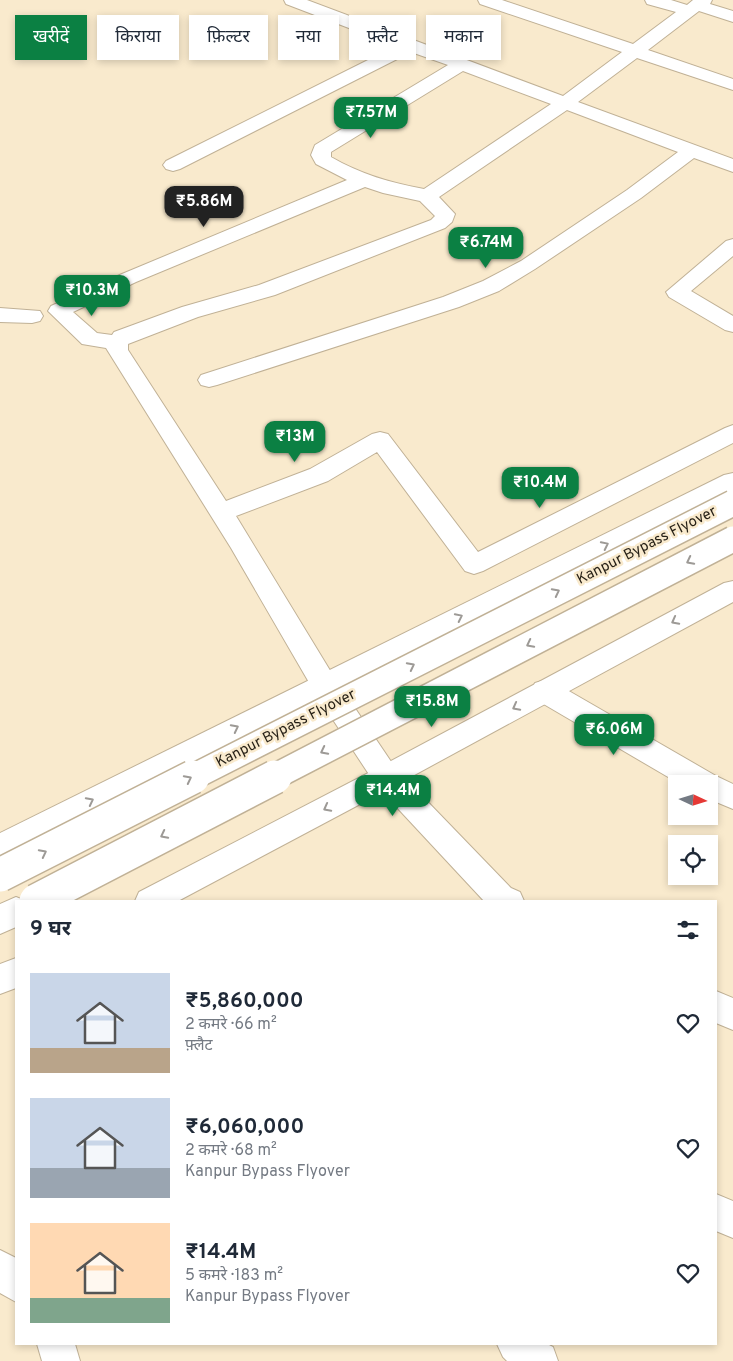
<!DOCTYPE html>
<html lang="hi">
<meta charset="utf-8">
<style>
:root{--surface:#fff;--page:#f2f2f3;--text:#1f2937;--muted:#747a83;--accent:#0b8043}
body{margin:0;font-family:Overpass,"Noto Sans Devanagari",sans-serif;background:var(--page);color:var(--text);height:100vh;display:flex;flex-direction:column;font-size:19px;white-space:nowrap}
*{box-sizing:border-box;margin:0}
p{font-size:16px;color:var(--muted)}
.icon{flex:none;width:28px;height:28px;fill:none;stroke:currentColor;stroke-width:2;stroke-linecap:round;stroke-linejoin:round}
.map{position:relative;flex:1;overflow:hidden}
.drawer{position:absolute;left:15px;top:900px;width:702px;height:445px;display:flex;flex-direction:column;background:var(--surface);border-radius:0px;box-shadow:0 2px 8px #0003}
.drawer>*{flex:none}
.guide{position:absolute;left:15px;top:15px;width:704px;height:45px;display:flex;gap:10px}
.needle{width:32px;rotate:94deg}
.fabs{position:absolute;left:668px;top:775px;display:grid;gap:10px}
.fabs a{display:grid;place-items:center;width:50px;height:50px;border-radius:0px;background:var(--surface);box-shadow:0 2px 8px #0003;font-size:25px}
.price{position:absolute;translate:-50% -42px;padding:0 11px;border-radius:10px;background:var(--accent);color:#fff;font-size:16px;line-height:32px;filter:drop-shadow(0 1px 2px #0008)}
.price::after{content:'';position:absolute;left:50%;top:30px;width:15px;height:11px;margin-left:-8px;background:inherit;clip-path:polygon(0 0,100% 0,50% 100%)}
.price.selected{background:#222;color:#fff}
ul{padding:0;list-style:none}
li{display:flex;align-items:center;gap:15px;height:125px;padding:0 15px}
li span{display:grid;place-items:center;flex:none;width:140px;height:100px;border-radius:0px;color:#555}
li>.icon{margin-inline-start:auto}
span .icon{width:60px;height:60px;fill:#fffc;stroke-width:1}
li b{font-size:21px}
h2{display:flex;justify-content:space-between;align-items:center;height:60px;padding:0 15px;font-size:21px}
.tag{padding:0 18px;border-radius:0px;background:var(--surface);box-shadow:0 2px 8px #0003;font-size:18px;line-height:45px}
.tag.selected{background:var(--accent);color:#fff}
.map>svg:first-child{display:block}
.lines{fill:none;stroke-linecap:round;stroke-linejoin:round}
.street-casing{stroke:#c0b196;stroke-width:2}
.secondary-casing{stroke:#c0b196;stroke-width:2}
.highway-casing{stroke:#c0b196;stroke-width:2}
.street{fill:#fff;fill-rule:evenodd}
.secondary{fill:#fff;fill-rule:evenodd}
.highway{fill:#fff;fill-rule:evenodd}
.highway-bridge-far1-casing{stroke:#c0b196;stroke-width:28;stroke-linecap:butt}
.highway-bridge-casing{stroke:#c0b196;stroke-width:36;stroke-linecap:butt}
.highway-bridge-far1{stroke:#fff;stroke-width:25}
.highway-bridge{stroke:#fff;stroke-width:33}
.oneway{stroke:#9d9a96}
.labels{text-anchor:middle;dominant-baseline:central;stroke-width:5;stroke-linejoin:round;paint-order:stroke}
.street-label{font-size:15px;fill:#251f15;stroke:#f9eacd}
</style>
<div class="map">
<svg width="733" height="1361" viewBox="0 0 733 1361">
<rect width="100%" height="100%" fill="#f9eacd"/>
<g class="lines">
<defs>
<g id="street">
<path d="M284,0h23l256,96 59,-44 -142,-48 -2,-4h24l131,44 43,-32 -29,-8 -2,-4h26l16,5 6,-5h19l-2,4 23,7v11l-34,-11 -51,39 85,29v11l-96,-32 -59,44 155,57v13l-39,-14 -53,40 -106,71 -36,22 -40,16 -242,78 -8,2 -8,-2 -3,-5 3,-5 242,-78 40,-16 38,-20 106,-71 51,-38 -111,-42 -128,87 16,17 -3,8 -7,6 -170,67 -77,22 -70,27v6l98,151 84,-32 62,-35 8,-2 8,2 90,118 247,-124 8,-3v18l-250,128 -9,3 -9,-3 -88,-119 -49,29 -92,35 98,161 62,92 115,119 9,4 4,9h-40l-108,-116 -62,-94 -83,-143 -125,-200 -24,-4 -34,-33 3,-5 71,-32 225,-94 -31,-16 -5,-9 4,-10 133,-80 -37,-13 -231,117 -7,2 -7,-2 -3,-4 3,-4 230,-115 -110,-42zM463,71l88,33 -127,85c-33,-6 -64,-15 -93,-32v-5zM365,187l18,6 37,8 15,15 -4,4 -172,65 -77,22 -68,25 -2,3 -15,-2 -24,-21 63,-30z"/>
<path d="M733,239v17l-42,35 42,25v16l-8,-2 -56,-33 -3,-5 60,-51z"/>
<path d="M0,308l40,3 3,5 -3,5 -8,2 -32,-1z"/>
<path d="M545,680l10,3 161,93 17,8v25l-24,-10v-15h-29l-145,-85 -4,-8 4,-8z"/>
<path d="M716,991l17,7v32l-17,-7z"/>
<path d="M716,1194l17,7v37l-17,-7z"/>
<path d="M0,1250l16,8v44l-16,-9z"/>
<path d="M37,1344h38l5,17h-38z"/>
<path d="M497,1344h50l6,3 5,14h-51l-4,-4z"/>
</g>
<g id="secondary">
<path d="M733,473v18l-733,369v-27l724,-358z"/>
<path d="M733,581v21l-337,183 -218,116h-43l4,-9 237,-123 348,-186z"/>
<path d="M16,958v30l-16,6v-30z"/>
</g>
<path id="highway" d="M16,897l10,4h-10v26l-16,7v-30z"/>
</defs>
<use href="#street" class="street-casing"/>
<use href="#secondary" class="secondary-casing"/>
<use href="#highway" class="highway-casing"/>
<use href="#street" class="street"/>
<use href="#secondary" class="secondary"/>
<use href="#highway" class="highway"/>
<defs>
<g id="highway-bridge-far1">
<path d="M191,778l542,-275"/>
<path d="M272,778l461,-239"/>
</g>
<g id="highway-bridge">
<path d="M0,875l193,-98"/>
<path d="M36,901l239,-124"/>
</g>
</defs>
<use href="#highway-bridge-far1" class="highway-bridge-far1-casing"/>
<use href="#highway-bridge" class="highway-bridge-casing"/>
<use href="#highway-bridge-far1" class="highway-bridge-far1"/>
<use href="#highway-bridge" class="highway-bridge"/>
</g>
<defs><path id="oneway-chevron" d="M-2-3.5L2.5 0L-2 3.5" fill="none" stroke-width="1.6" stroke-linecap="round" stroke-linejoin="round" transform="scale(1.25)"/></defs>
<g class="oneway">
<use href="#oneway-chevron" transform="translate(605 545) rotate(-26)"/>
<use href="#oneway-chevron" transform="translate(690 561) rotate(153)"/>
<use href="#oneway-chevron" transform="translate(556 592) rotate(-27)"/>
<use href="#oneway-chevron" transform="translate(459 617) rotate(-26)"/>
<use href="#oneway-chevron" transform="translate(675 621) rotate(152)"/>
<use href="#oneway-chevron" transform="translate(530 644) rotate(153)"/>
<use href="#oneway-chevron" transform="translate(411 666) rotate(-27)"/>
<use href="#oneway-chevron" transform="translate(516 707) rotate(152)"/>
<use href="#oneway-chevron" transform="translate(235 728) rotate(-27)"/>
<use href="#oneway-chevron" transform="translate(324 751) rotate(153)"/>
<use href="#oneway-chevron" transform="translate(188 779) rotate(-27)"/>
<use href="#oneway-chevron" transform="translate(90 801) rotate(-27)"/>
<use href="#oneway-chevron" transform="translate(327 808) rotate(152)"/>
<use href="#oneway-chevron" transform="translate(164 835) rotate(153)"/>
<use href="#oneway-chevron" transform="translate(43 853) rotate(-27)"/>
</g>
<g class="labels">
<g class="street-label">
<text transform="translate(647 546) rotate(-27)">Kanpur Bypass Flyover</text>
<text transform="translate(286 729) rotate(-27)">Kanpur Bypass Flyover</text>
</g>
</g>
</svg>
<div class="fabs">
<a><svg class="needle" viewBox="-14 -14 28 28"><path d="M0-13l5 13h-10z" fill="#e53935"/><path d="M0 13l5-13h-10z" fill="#747a83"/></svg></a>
<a><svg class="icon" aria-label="locate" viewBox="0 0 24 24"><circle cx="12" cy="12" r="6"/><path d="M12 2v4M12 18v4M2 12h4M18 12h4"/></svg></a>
</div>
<b class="price" style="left:371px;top:139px">₹7.57M</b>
<b class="price selected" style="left:204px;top:228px">₹5.86M</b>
<b class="price" style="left:486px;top:269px">₹6.74M</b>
<b class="price" style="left:92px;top:317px">₹10.3M</b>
<b class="price" style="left:295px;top:463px">₹13M</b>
<b class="price" style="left:540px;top:509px">₹10.4M</b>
<b class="price" style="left:432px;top:728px">₹15.8M</b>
<b class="price" style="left:614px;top:756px">₹6.06M</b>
<b class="price" style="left:393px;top:817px">₹14.4M</b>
<div class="guide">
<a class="tag selected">खरीदें</a>
<a class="tag">किराया</a>
<a class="tag">फ़िल्टर</a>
<a class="tag">नया</a>
<a class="tag">फ़्लैट</a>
<a class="tag">मकान</a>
</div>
<section class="drawer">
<h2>9 घर<svg class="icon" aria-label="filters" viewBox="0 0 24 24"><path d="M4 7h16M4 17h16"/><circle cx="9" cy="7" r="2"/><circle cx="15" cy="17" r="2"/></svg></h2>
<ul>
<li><span style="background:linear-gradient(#c9d6e8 75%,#b9a48a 0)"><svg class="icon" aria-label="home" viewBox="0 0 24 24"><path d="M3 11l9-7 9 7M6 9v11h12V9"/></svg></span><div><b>₹5,860,000</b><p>2 कमरे · 66 m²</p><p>फ़्लैट</p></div><svg class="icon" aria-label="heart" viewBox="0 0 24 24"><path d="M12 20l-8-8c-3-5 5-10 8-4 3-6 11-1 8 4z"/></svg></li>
<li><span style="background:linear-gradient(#c9d6e8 70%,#9aa5b1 0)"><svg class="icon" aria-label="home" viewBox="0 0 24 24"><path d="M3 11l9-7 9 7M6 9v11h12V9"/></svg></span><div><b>₹6,060,000</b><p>2 कमरे · 68 m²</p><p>Kanpur Bypass Flyover</p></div><svg class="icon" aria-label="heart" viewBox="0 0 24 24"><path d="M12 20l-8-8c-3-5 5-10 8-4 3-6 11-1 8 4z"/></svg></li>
<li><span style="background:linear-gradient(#ffd9b3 75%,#7fa58c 0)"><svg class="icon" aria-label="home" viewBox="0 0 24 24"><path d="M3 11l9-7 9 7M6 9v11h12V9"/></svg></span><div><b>₹14.4M</b><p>5 कमरे · 183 m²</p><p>Kanpur Bypass Flyover</p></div><svg class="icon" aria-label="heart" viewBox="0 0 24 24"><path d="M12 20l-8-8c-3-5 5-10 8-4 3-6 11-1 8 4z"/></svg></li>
</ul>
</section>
</div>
